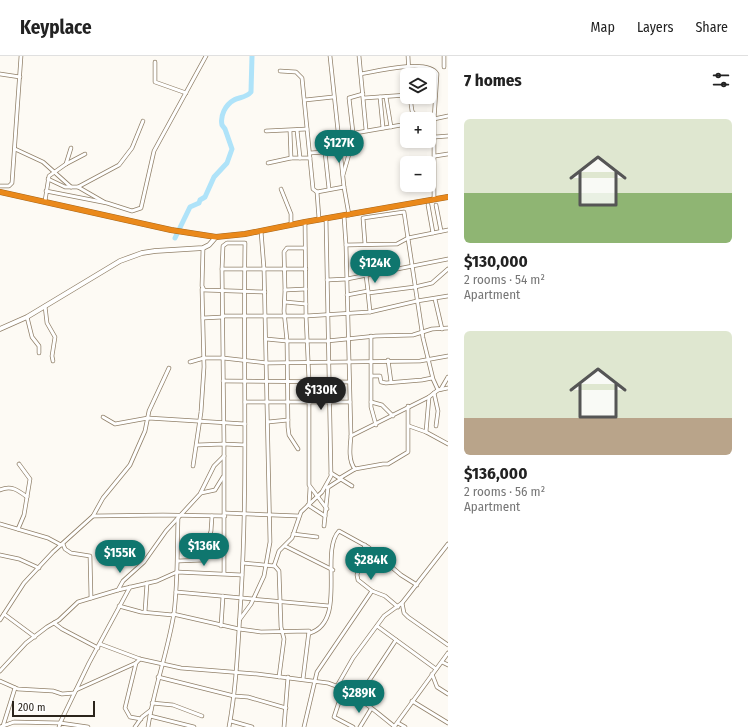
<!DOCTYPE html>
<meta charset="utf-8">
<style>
:root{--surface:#fff;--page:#f2f2f2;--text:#222;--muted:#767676;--line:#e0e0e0;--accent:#0f766e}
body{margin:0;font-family:"Fira Sans Condensed",sans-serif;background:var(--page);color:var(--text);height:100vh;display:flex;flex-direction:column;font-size:15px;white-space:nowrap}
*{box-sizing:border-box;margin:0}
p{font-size:13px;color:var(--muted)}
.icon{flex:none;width:22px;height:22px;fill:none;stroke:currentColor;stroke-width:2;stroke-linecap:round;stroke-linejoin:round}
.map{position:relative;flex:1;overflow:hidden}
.drawer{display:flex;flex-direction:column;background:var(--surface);width:300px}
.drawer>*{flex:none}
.fabs{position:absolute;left:400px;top:12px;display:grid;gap:8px}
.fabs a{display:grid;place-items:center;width:36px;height:36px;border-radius:6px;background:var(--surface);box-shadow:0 2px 6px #0003;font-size:20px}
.scale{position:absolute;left:12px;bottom:10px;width:83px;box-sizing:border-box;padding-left:4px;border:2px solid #2b241b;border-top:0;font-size:11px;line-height:14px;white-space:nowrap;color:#2b241b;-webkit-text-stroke:3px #fff;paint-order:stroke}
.price{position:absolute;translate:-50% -34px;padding:0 9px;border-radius:14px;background:var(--accent);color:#fff;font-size:13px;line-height:26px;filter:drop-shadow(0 1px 2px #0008)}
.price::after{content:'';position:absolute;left:50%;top:24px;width:12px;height:9px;margin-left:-6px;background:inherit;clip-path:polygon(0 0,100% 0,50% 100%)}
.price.on{background:#222;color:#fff}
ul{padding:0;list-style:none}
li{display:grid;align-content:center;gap:8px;height:212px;padding:0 16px}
li span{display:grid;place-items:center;height:124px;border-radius:6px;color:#555}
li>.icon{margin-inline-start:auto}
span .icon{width:72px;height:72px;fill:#fffc;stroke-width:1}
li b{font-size:17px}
h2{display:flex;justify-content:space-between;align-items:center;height:48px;padding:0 16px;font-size:17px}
header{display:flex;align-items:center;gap:24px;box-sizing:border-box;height:56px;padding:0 20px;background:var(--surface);border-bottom:1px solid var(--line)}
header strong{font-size:19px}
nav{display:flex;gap:22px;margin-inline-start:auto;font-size:14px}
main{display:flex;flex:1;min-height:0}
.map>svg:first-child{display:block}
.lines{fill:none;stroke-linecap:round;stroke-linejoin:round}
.river{stroke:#afe3f9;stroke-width:5}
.street-casing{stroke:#918069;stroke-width:4.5}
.secondary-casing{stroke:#918069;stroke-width:5.5}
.highway-casing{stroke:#a7661b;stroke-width:6}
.street{stroke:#fff;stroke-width:3}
.secondary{stroke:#fff;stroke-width:4}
.highway{stroke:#ea891b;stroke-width:5}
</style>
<header>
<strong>Keyplace</strong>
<nav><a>Map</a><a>Layers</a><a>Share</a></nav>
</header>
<main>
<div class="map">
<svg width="448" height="671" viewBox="0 0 448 671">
<rect width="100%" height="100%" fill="#fdfaf4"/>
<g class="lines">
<path class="river" d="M175,182l15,-31 9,-4 1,-3 5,-3 9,-20 13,-14 5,-14 -7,-20 -3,-4c-2,-9 3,-20 12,-25 5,-3 12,-2 17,-8l1,-36"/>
<defs>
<g id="street">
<path d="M330,0l14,131 5,28"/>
<path d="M359,0l7,74"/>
<path d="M408,0l1,19"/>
<path d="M155,6v20l31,11"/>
<path d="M444,11v-11"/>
<path d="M280,15l16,1 6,6 11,111 4,3 27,-5"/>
<path d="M0,18l20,3"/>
<path d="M361,18c16,-3 68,-16 76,0l-3,46v79"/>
<path d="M380,41l3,31"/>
<path d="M386,41l5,30"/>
<path d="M410,41l2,14 6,8"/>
<path d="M364,42l43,-3"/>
<path d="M305,44l28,-3"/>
<path d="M429,64l19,-4"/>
<path d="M297,74l3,28"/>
<path d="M266,75l41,-2"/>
<path d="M290,75l1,27"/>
<path d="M353,77l-4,-35 14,-4"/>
<path d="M338,80l69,-12"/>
<path d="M435,81l13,-1"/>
<path d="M15,93l28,13 28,25"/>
<path d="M325,96l4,37"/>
<path d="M310,97l29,-2"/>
<path d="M435,100l13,-2"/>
<path d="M268,107l23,-5h19"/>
<path d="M66,108l19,-10"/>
<path d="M343,119l6,-21"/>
<path d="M48,123l17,8h13l41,-22 13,-17 11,-27"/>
<path d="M0,130h9l3,-3 9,-127"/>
<path d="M78,131l26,15"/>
<path d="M281,133l10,25v10"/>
<path d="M46,135l61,12 25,8 9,-3 13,-57 52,-95"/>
<path d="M317,136l2,27"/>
<path d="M45,145l4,-25 17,-12 5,-16"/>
<path d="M428,149l5,28"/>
<path d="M436,149l5,26"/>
<path d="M344,160l2,29"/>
<path d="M305,166l1,94 4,86"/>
<path d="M365,188l-2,-26 41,-6 19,126 10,41 5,11"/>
<path d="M203,192l-1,38 2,4 61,2"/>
<path d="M222,213h84"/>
<path d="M366,219l2,16"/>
<path d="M327,224l20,-1 101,-20"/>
<path d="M285,234l21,-1"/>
<path d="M347,239l21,-4"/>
<path d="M435,243l7,30"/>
<path d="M285,246l21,2"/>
<path d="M45,250l2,17 8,14 -3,19 1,5"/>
<path d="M370,256l-2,-19 47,-6 17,-4 16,-14"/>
<path d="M223,260h83l64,-4 47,-11 31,-5"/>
<path d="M27,261l5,20 7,9v7"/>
<path d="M203,262l20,-1"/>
<path d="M371,280v71l5,18"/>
<path d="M266,283l21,2h40l49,-5 37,-1 19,-6 16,-1"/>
<path d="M388,304l3,22"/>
<path d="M190,306l14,-4h19l44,5 153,-2 28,-5"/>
<path d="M372,320h8l1,6 5,1 36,-3 10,-2"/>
<path d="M223,325l126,1"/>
<path d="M441,333l7,-12"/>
<path d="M434,337l4,18 -2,15"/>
<path d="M245,346h105"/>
<path d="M309,346v83l18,24"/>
<path d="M371,346l11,3 11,11"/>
<path d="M103,361l12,7 33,-6 97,6"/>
<path d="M268,366l20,-2"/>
<path d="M409,370l17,6 22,12"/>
<path d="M426,376l3,-35"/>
<path d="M351,380l78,-39 9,-7 10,-2"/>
<path d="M197,389l27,-1v129"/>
<path d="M298,393l-9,-14 -1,-8 -1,-86 -3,-30 1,-21 -1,-38 3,-4h18"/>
<path d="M193,410l8,-54 3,-45 -2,-78"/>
<path d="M355,413c-7,-8 -5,-23 -4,-33l-5,-191 51,-1 11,-6 40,-8"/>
<path d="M331,417l21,13"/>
<path d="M340,422l15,-9 28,-5h5l20,-12v-46"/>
<path d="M327,432l14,-9"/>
<path d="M0,434c11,-5 18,0 27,7"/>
<path d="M201,437l14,-3 8,-13"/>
<path d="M308,449l17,11"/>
<path d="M309,449l1,-18"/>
<path d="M225,457l74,3"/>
<path d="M93,460l70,-1 62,1"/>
<path d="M0,468l48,14 13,7"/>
<path d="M324,470l4,-39"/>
<path d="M18,473l6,-14 6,-36 -11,-15"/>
<path d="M293,478l24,3"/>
<path d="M201,485l7,-1 3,-9 1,-15"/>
<path d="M63,488l2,5 6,4 19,3 1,42"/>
<path d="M365,489l-8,30 1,5 14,11 13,5 13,11"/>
<path d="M285,490l48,24"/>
<path d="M0,499l19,4 20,9"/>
<path d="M178,505l26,-1 7,-6 13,-5"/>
<path d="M243,507l31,3 5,-15 13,-13 9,-26 21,-20 9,-16 -5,-258"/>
<path d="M274,509l5,6 2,56 3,12 -5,38"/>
<path d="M118,534l39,-9 20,-9 65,3"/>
<path d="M176,536l153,14"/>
<path d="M402,547l2,10 4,4 40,28"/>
<path d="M119,550l22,6 32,3"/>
<path d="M145,556l2,-29"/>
<path d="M4,558l31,23"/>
<path d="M173,558l66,15 22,3 48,-1 -6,48"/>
<path d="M240,563l11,-15 13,-28 6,-34 -6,-273 -3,-38"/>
<path d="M0,564l24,-37 29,-31 40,-36 10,-18 27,-33 15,-34 4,-20 20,-43"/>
<path d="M54,567l8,6 36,19"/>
<path d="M221,570l2,-30"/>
<path d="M377,570l59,43"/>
<path d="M310,577c38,-12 9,-81 29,-102l29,16 33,28 16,10"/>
<path d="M100,588l40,15 41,9 76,6 71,9c25,8 47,28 67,44"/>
<path d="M442,606l6,3"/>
<path d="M136,607l-11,45 5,9 11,2"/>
<path d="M0,615l26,-28 21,-16 12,-7 19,-18 40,-12 5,-9 21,-19 22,-31 34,-37 14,-28 10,-10"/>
<path d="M432,618l5,13 11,7"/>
<path d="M158,621l76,19 14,1 38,11"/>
<path d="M0,625l18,8 35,2 9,3 12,-1"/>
<path d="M337,630l16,-28 31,-42 18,-13 46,-59"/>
<path d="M76,634l60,-27 4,-4"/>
<path d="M343,634l-9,27 19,10"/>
<path d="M357,643l39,-59"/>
<path d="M412,645l36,22"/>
<path d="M152,647l21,2 29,11"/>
<path d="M150,660l44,11"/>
<path d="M231,665l21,6"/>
<path d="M398,667l7,4"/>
<path d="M3,670l12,-38"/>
<path d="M0,671l14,-5 46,1 29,-60 41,-76"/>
<path d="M59,671l1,-4 28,4"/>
<path d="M135,671l7,-10 9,-7"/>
<path d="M148,671c6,-39 20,-76 26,-114 4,-32 3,-64 4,-95"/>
<path d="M229,671c8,-43 9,-86 12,-130 7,-118 2,-236 4,-354h-18l-4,3 -1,23 2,175 21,1"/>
<path d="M284,671l4,-50"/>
<path d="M304,671l13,-55 55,-81"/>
<path d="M360,671l11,-18"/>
<path d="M394,671l54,-74"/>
</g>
<path id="secondary" d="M0,273l27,-12 93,-56 22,-8 13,-2 48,-3 6,-3 7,-8"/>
<path id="highway" d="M0,136l171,38 45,7 29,-3 60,-12 143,-25"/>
</defs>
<use href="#street" class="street-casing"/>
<use href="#secondary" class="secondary-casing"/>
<use href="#highway" class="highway-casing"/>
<use href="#street" class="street"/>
<use href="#secondary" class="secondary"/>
<use href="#highway" class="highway"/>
</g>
</svg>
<div class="fabs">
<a><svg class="icon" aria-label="layers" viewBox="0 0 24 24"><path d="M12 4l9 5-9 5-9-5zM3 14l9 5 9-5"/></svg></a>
<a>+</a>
<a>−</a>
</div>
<div class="scale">200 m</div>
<b class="price" style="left:339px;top:108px">$127K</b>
<b class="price" style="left:375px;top:228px">$124K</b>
<b class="price on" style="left:321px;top:355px">$130K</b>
<b class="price" style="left:204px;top:511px">$136K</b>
<b class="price" style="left:120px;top:518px">$155K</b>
<b class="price" style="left:371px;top:525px">$284K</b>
<b class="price" style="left:359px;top:658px">$289K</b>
</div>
<section class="drawer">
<h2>7 homes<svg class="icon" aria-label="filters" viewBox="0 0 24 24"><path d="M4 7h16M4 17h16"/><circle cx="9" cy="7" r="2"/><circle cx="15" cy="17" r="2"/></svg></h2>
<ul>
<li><span style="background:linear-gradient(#dfe7d0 60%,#8fb573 0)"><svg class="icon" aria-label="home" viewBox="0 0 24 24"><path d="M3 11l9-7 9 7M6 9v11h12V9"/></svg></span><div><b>$130,000</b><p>2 rooms · 54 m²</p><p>Apartment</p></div></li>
<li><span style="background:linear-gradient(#dfe7d0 70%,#b9a48a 0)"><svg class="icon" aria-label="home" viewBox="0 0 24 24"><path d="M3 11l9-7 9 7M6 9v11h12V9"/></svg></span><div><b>$136,000</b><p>2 rooms · 56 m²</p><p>Apartment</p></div></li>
</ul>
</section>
</main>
